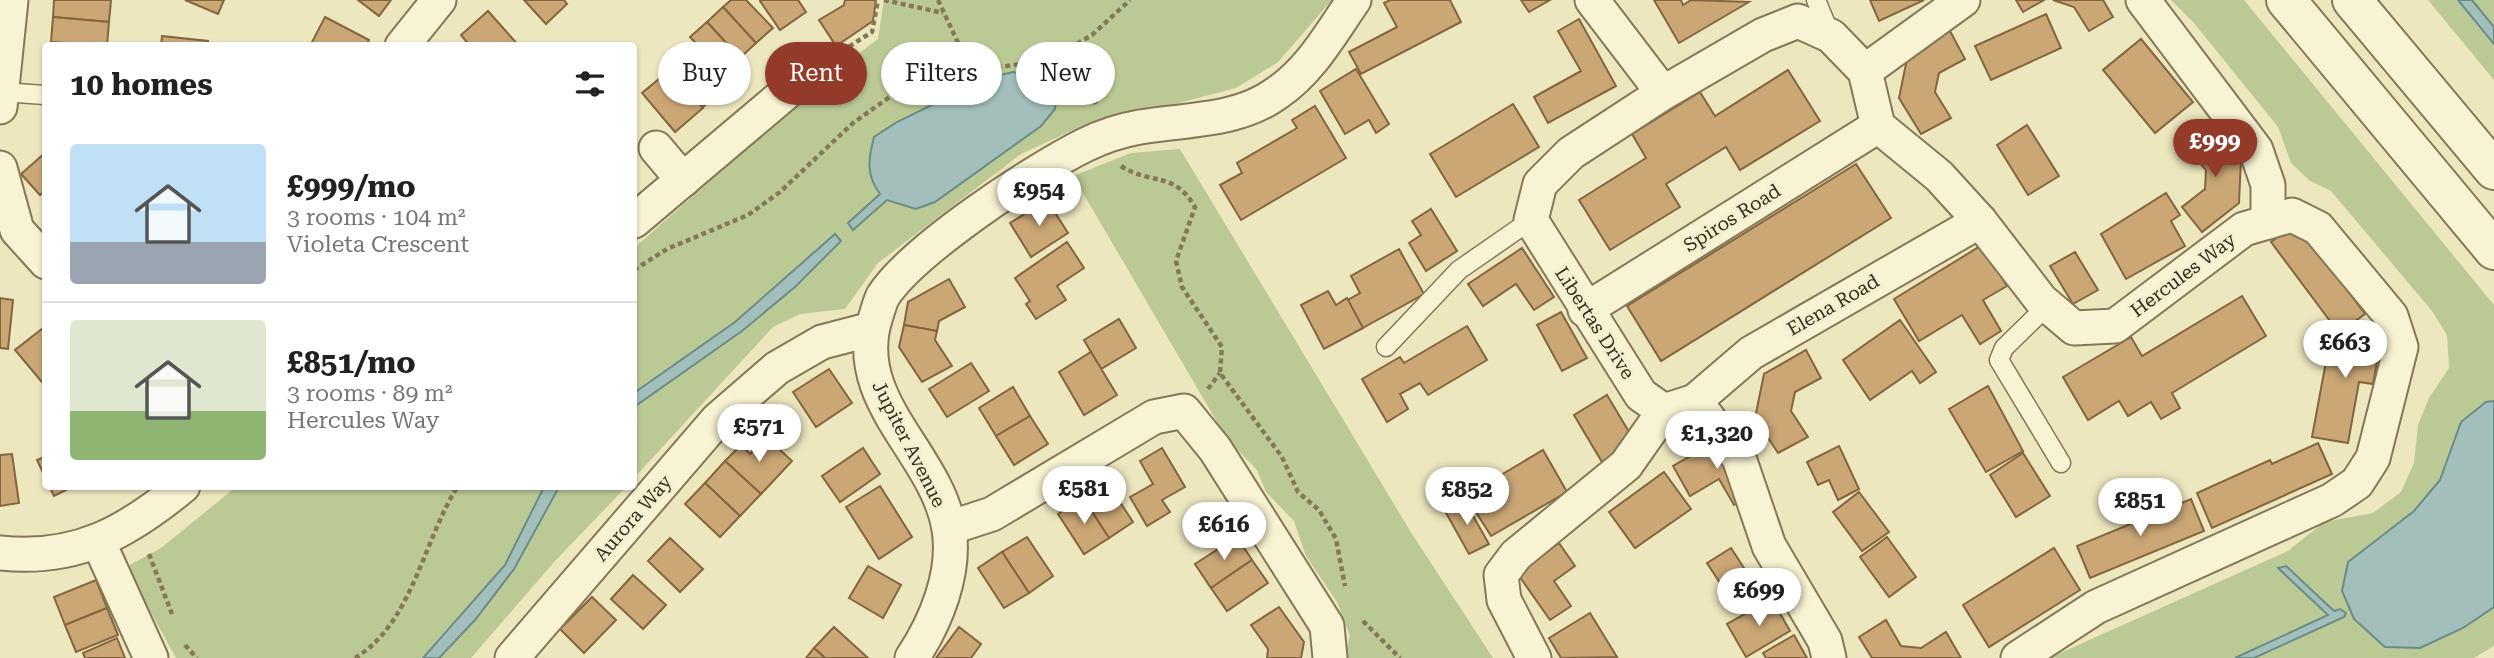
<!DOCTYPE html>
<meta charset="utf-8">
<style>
:root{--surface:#fff;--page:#f2f2f2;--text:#202124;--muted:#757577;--line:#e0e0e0;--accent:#933a29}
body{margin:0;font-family:"Roboto Serif",serif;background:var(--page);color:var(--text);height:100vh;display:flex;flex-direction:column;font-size:26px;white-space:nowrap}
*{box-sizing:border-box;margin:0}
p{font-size:23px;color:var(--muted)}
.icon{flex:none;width:38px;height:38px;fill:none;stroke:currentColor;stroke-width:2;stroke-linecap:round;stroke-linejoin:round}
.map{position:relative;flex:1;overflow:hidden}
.details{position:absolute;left:42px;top:42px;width:595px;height:448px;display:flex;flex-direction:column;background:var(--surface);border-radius:7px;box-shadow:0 2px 5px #0004}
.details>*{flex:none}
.banner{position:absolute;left:658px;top:42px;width:665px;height:63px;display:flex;gap:14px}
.price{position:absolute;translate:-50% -60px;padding:0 16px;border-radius:24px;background:#fff;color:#222;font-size:23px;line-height:46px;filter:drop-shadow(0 2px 4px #0008)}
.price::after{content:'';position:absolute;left:50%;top:42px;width:21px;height:16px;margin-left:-10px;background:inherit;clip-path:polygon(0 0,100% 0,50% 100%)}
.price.current{background:var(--accent);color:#fff}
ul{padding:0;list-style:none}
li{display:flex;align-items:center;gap:21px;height:175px;padding:0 28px}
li+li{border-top:2px solid var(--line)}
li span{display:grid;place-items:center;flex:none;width:196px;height:140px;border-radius:7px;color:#555}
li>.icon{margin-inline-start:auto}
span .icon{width:84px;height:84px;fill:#fffc;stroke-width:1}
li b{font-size:30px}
h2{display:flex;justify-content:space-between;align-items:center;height:84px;padding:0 28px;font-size:30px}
.tag{padding:0 24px;border-radius:32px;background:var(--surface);box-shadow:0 2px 5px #0004;font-size:24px;line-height:63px}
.tag.current{background:var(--accent);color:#fff}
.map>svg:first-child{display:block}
.green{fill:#bbca94}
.water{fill:#a2bfbb;stroke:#6a8c89;stroke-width:2}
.building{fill:#cba776;stroke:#84653e;stroke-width:2}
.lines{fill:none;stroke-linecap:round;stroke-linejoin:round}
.service-casing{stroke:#857858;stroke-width:21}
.minor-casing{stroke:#857858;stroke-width:37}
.tertiary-casing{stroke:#857858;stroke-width:42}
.path{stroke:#857858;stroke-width:4.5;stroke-dasharray:5 3.5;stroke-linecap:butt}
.service{stroke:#f8f3d2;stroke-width:18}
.minor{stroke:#f8f3d2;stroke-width:33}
.tertiary{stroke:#f8f3d2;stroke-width:38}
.labels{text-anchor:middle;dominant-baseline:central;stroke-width:6;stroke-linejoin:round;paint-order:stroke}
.street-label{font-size:19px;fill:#352c1c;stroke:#f4f0cf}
</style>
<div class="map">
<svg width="2494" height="658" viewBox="0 0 2494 658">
<rect width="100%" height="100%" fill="#ede7bf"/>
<g class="green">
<path d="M884,0h448l-54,62 -42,26 -167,44 -48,22 -143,109 -33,46 -45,5 -27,13 -139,151v-230l197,-174 47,-35z"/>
<path d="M2171,0h73l250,305v341l-20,12h-425l239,-107 36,-29 49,-9 28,-21 13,-29 4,-38 11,-27 20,-30 -2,-33 -15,-24 -101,-120 -21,-10 -19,-18 -13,-36 -84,-104z"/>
<path d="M2428,0h66v80z"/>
<path d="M1180,149l232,385 81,124h-149l6,-22 -13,-34 -31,-46 -12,-35 -28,-29 -9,-22 -30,-31 -154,-263 58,-23z"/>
<path d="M236,487h390l-71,74 -84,97h-295l-50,-91 35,-19z"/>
</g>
<g class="water">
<path d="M2458,0h14l22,27v17z"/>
<path d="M1013,72l33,6 11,15 -2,16 -14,17 -106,76 -19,7 -29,-9 -34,30 -5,-7 32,-29c-14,-19 -12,-34 -6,-57l23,-15 87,-43z"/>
<path d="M835,234l6,7 -46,46 -53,44 -108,76v-14l101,-71z"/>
<path d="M2494,401v206l-31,21 -43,20 -35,-1 -31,-28 -12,-28 6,-29 66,-51 26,-31 21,-58 25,-20z"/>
<path d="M544,487h15l-45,82 -39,51 -36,38h-16l82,-93z"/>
<path d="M2286,566l48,45 6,-2 6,4 -2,4 -90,41h-19l93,-43 -50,-47z"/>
</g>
<g class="building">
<path d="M54,0h57l-2,22 -56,-5z"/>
<path d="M185,0h39l-6,14z"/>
<path d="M358,0h33l-12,16z"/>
<path d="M524,0h40l3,4 -21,20z"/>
<path d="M731,0h15l27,28 -17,15 -33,-36z"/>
<path d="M762,0h36l8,12 -26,18 -20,-29z"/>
<path d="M845,0h31l-3,21 -37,25 -17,-26 25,-15z"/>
<path d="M1390,0h60l11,22 -100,52 -12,-22 48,-25 -13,-24z"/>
<path d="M1521,0h29l-21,12z"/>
<path d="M1654,0h27l2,5 8,-5 58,2 -70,41z"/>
<path d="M1870,0h54l-45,21z"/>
<path d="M2016,0h28l-21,12z"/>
<path d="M2053,0h50l10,17 -24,14 -15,-24z"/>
<path d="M723,7l33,36 -16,15 -33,-36z"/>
<path d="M488,11l31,35h-49l-9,-11z"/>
<path d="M2046,14l15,34 -70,32 -16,-34z"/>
<path d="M53,17l56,5 -2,24 -56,-4z"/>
<path d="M325,17l44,23 -3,6h-56z"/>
<path d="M1579,19l37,67 -68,37 -14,-26 47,-26 -23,-40z"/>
<path d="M707,22l33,36 -16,15 -34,-36z"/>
<path d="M1950,31l15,28 -26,14 -4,19 16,26 -30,16 -22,-36 9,-44z"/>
<path d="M162,36l46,5v5h-47z"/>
<path d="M2141,39l52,63 -38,31 -52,-63z"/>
<path d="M697,46l33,39 -26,21 -33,-39z"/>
<path d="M1356,69l33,55 -13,9 -7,-13 -24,14 -25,-43z"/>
<path d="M670,70l33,38 -28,24 -33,-39z"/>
<path d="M1788,70l32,51 -80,49 -14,-23 -60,37 14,23 -70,43 -31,-50 67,-42 -14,-24 68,-42 15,24z"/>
<path d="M1513,104l26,43 -83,50 -26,-43z"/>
<path d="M1315,106l31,52 -105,62 -21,-35 22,-12 -5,-10 60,-35 -5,-8z"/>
<path d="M2027,125l32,51 -31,19 -31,-50z"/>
<path d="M2213,126l28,32 -2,45 -37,29 -20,-25 23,-18 1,-19 -20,-23z"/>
<path d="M46,152v38l-6,5 -19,-21z"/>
<path d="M1856,164l35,54 -230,143 -34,-55z"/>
<path d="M2166,193l14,22 -9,6 14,25 -59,33 -25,-45z"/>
<path d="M1047,200l21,33 -37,24 -21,-34z"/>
<path d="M1431,209l26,42 -31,20 -17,-28 12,-8 -9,-14z"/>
<path d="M2297,223l68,91 -26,19 -68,-91z"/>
<path d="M1067,242l17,26 -27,18 9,14 -30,19 -10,-15 4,-3 -15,-23z"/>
<path d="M1982,245l25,41 -24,14 18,31 -21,13 -18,-29 -43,26 -25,-42z"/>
<path d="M1522,248l32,49 -20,13 -18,-26 -33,22 -15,-22z"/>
<path d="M1399,249l25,45 -63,35 -15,-28 14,-8 -9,-17z"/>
<path d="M2075,252l23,38 -25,14 -23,-38z"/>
<path d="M949,279l16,28 -26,14 -2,10 -33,-6 4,-23z"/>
<path d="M1328,291l8,14 11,-7 16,30 -39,21 -23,-44z"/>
<path d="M2242,296l24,40 -94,57 8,15 -19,11 -10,-17 -23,14 -9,-15 -31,19 -25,-43 68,-40 11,19z"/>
<path d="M0,298l13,2 -5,49 -8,-1z"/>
<path d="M1561,312l26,46 -25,13 -25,-46z"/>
<path d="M1119,319l17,29 -35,21 -17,-29z"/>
<path d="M1900,320l36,52 -16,11 -8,-12 -42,29 -27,-40z"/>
<path d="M2333,324l49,9 -9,51 -14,-2 -11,61 -36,-6z"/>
<path d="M904,325l33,6 -2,9 17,26 -30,16 -23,-35z"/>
<path d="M1467,326l20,34 -59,35 -8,-12 -20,11 8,15 -21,13 -25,-43 38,-22 4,6z"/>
<path d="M43,328l3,3v56l-31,-37z"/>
<path d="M1806,350l15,28 -26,14 -4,19 17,26 -30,16 -23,-35 9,-44z"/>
<path d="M1091,352l26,43 -33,20 -25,-43z"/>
<path d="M971,363l18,28 -42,26 -18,-28z"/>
<path d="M829,369l23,34 -36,24 -23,-35z"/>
<path d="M1988,386l35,65 -37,21 -37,-63z"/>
<path d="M1013,387l17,29 -34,20 -17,-28z"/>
<path d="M1607,395l28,47 -33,20 -28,-47z"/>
<path d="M1030,416l18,28 -34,21 -18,-29z"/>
<path d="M1726,436l32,55 -24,14 -15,-26 -29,17 -17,-30z"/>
<path d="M766,437l26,24 -31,33 -36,-33 16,-16 9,9z"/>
<path d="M2318,443l14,31 -120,54 -15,-35 73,-33 2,4z"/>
<path d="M1839,446l20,43 -21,11 -9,-20 -11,5 -11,-23z"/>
<path d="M863,448l17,26 -40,28 -18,-26z"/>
<path d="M1162,448l23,39 -23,13 8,12 -23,14 -17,-29 23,-13 -13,-23z"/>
<path d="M1543,450l24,42 -76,44 -15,-24 18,-11 -10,-16z"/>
<path d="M2023,453l27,43 -34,21 -26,-42z"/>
<path d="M12,454l7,49 -19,3v-51z"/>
<path d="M46,456v23l-9,-19z"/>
<path d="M725,461l36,33 -21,22 -35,-33z"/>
<path d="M1664,472l27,37 -56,39 -26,-36z"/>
<path d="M1107,482l26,40 -24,16 -26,-40z"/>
<path d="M705,483l35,33 -20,21 -35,-33z"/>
<path d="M49,486h25l-20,10z"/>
<path d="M880,486l32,51 -33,22 -33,-52z"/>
<path d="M1859,492l30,40 -27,19 -29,-39z"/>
<path d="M1083,498l26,40 -25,16 -26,-40z"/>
<path d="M2191,499l13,32 -114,47 -13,-32z"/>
<path d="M1464,500l25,44 -20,10 -24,-43z"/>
<path d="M1027,537l26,39 -24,17 -27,-41z"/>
<path d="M1237,537l15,23 -41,28 -16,-24z"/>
<path d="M1887,537l29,40 -27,20 -29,-40z"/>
<path d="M670,538l33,31 -23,23 -32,-31z"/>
<path d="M1559,543l16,23 -21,15 17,25 -21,14 -33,-47z"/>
<path d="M1731,548l28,43 -24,15 -28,-43z"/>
<path d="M2054,548l26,42 -91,57 -26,-42z"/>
<path d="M1002,552l27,41 -25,15 -26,-40z"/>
<path d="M1252,560l16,23 -41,28 -16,-23z"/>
<path d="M868,566l33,19 -18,33 -34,-20z"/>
<path d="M633,575l33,30 -23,24 -32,-30z"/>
<path d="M96,580l11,28 -42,17 -11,-28z"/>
<path d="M592,597l24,23 -32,33 -24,-24z"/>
<path d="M1772,599l18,32 -44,26 -19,-33z"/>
<path d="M1279,607l25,35 -3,16h-34l1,-9 -17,-24z"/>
<path d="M107,608l11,27 -42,17 -11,-27z"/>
<path d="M1590,613l27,44 -56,1 -12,-20z"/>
<path d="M1886,620l15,26 20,2 25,-16 15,26h-89l-13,-21z"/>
<path d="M834,627l34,31h-43l-11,-10z"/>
<path d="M959,627l22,17 -10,14h-35z"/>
<path d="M1794,635l13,23h-41l-3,-5z"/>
<path d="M117,638l8,20h-40l-2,-5z"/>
<path d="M814,648l11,10h-19z"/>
</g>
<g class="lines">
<defs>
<g id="service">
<path d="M1816,0l15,36"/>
<path d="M2,92l43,3"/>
<path d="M2048,305l-44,43 -5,12 62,103"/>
<path d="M1386,347l73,-77 72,-50"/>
</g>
<g id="minor">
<path d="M1592,0l71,93"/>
<path d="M2143,0l113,150 12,35v37"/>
<path d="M402,46l37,-46"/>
<path d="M1865,71l98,-71"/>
<path d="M0,107l11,-107"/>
<path d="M656,148l27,32"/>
<path d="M0,168l17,62 29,32"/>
<path d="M634,221l180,-152"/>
<path d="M1585,310l293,-184"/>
<path d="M1695,401l56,-48 229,-132"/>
<path d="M949,528l43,-14 162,-97 30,-6 31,38 112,177 3,32"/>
<path d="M98,541l53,117"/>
<path d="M0,553c76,8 126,-20 183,-67"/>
<path d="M512,658l205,-238 60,-52 45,-26 50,-13"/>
<path d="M912,658c24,-36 44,-85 37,-129 -12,-76 -101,-129 -73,-213 2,-6 4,-14 7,-20 30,-46 151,-126 202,-151 16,-8 38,-15 55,-18 47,-8 97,-5 137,-34 34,-23 54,-60 77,-93"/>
<path d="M1534,658l-30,-58 -3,-25 15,-20 110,-90 38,-54"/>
<path d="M1829,658l-4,-17 -56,-95 -30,-88 -44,-57 -31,10 -23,-16 -110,-175 9,-36 31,-31 92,-60 100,-58 35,-14 33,15 34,35 13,55 61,50 41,45 61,79 33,28 41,-2 129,-97 48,-14 26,13 73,88 10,31 -28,111 -16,25 -25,17 -236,107 -78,51"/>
</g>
<g id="tertiary">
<path d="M2286,0l208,250"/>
<path d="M2352,0l142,170"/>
</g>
</defs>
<use href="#service" class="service-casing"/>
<use href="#minor" class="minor-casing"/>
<use href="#tertiary" class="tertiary-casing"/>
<g class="path">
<path d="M884,0l59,13"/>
<path d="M938,0l22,47 40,20 49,-7 43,-25 38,-35"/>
<path d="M1069,48l27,56"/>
<path d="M842,51l30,-19 6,-32"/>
<path d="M1121,166c31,20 52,4 74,41l-19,54 6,26 40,60 -2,26 62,84 16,35 21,18 17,29 9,47"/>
<path d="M634,270l33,-21 81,-34 32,-23 73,-69 107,-76"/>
<path d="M1208,389l12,-16"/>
<path d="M149,554l23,60"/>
<path d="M1363,621l37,37"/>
<path d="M185,645l12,13"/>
<path d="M355,658c58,-35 68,-118 103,-172"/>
</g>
<use href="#service" class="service"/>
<use href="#minor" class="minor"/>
<use href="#tertiary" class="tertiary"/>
</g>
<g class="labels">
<g class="street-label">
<text transform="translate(1732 218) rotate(-32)">Spiros Road</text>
<text transform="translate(2183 275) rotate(-37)">Hercules Way</text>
<text transform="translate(1833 305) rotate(-30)">Elena Road</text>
<text transform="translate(1595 323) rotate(57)">Libertas Drive</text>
<text transform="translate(909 444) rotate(63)">Jupiter Avenue</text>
<text transform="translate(633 518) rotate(-49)">Aurora Way</text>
</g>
</g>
</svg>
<b class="price current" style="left:2215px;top:179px">£999</b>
<b class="price" style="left:1039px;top:228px">£954</b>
<b class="price" style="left:2345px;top:380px">£663</b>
<b class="price" style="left:759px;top:464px">£571</b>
<b class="price" style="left:1717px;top:471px">£1,320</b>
<b class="price" style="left:1084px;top:526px">£581</b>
<b class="price" style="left:1467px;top:527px">£852</b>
<b class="price" style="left:2140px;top:538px">£851</b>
<b class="price" style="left:1224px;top:562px">£616</b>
<b class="price" style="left:1759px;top:628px">£699</b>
<div class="banner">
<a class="tag">Buy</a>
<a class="tag current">Rent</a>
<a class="tag">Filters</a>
<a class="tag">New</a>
</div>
<section class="details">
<h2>10 homes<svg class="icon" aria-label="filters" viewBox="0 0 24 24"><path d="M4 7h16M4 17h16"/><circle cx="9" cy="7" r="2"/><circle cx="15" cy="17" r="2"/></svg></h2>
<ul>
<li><span style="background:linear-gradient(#bfe0f5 70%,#9aa5b1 0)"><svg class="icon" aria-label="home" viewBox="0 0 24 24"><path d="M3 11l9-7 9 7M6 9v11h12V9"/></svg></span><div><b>£999/mo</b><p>3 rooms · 104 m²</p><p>Violeta Crescent</p></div></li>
<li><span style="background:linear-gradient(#dfe7d0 65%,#8fb573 0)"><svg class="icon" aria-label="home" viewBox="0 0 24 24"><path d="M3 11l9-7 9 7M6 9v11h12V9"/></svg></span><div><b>£851/mo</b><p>3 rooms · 89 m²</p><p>Hercules Way</p></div></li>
</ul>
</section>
</div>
